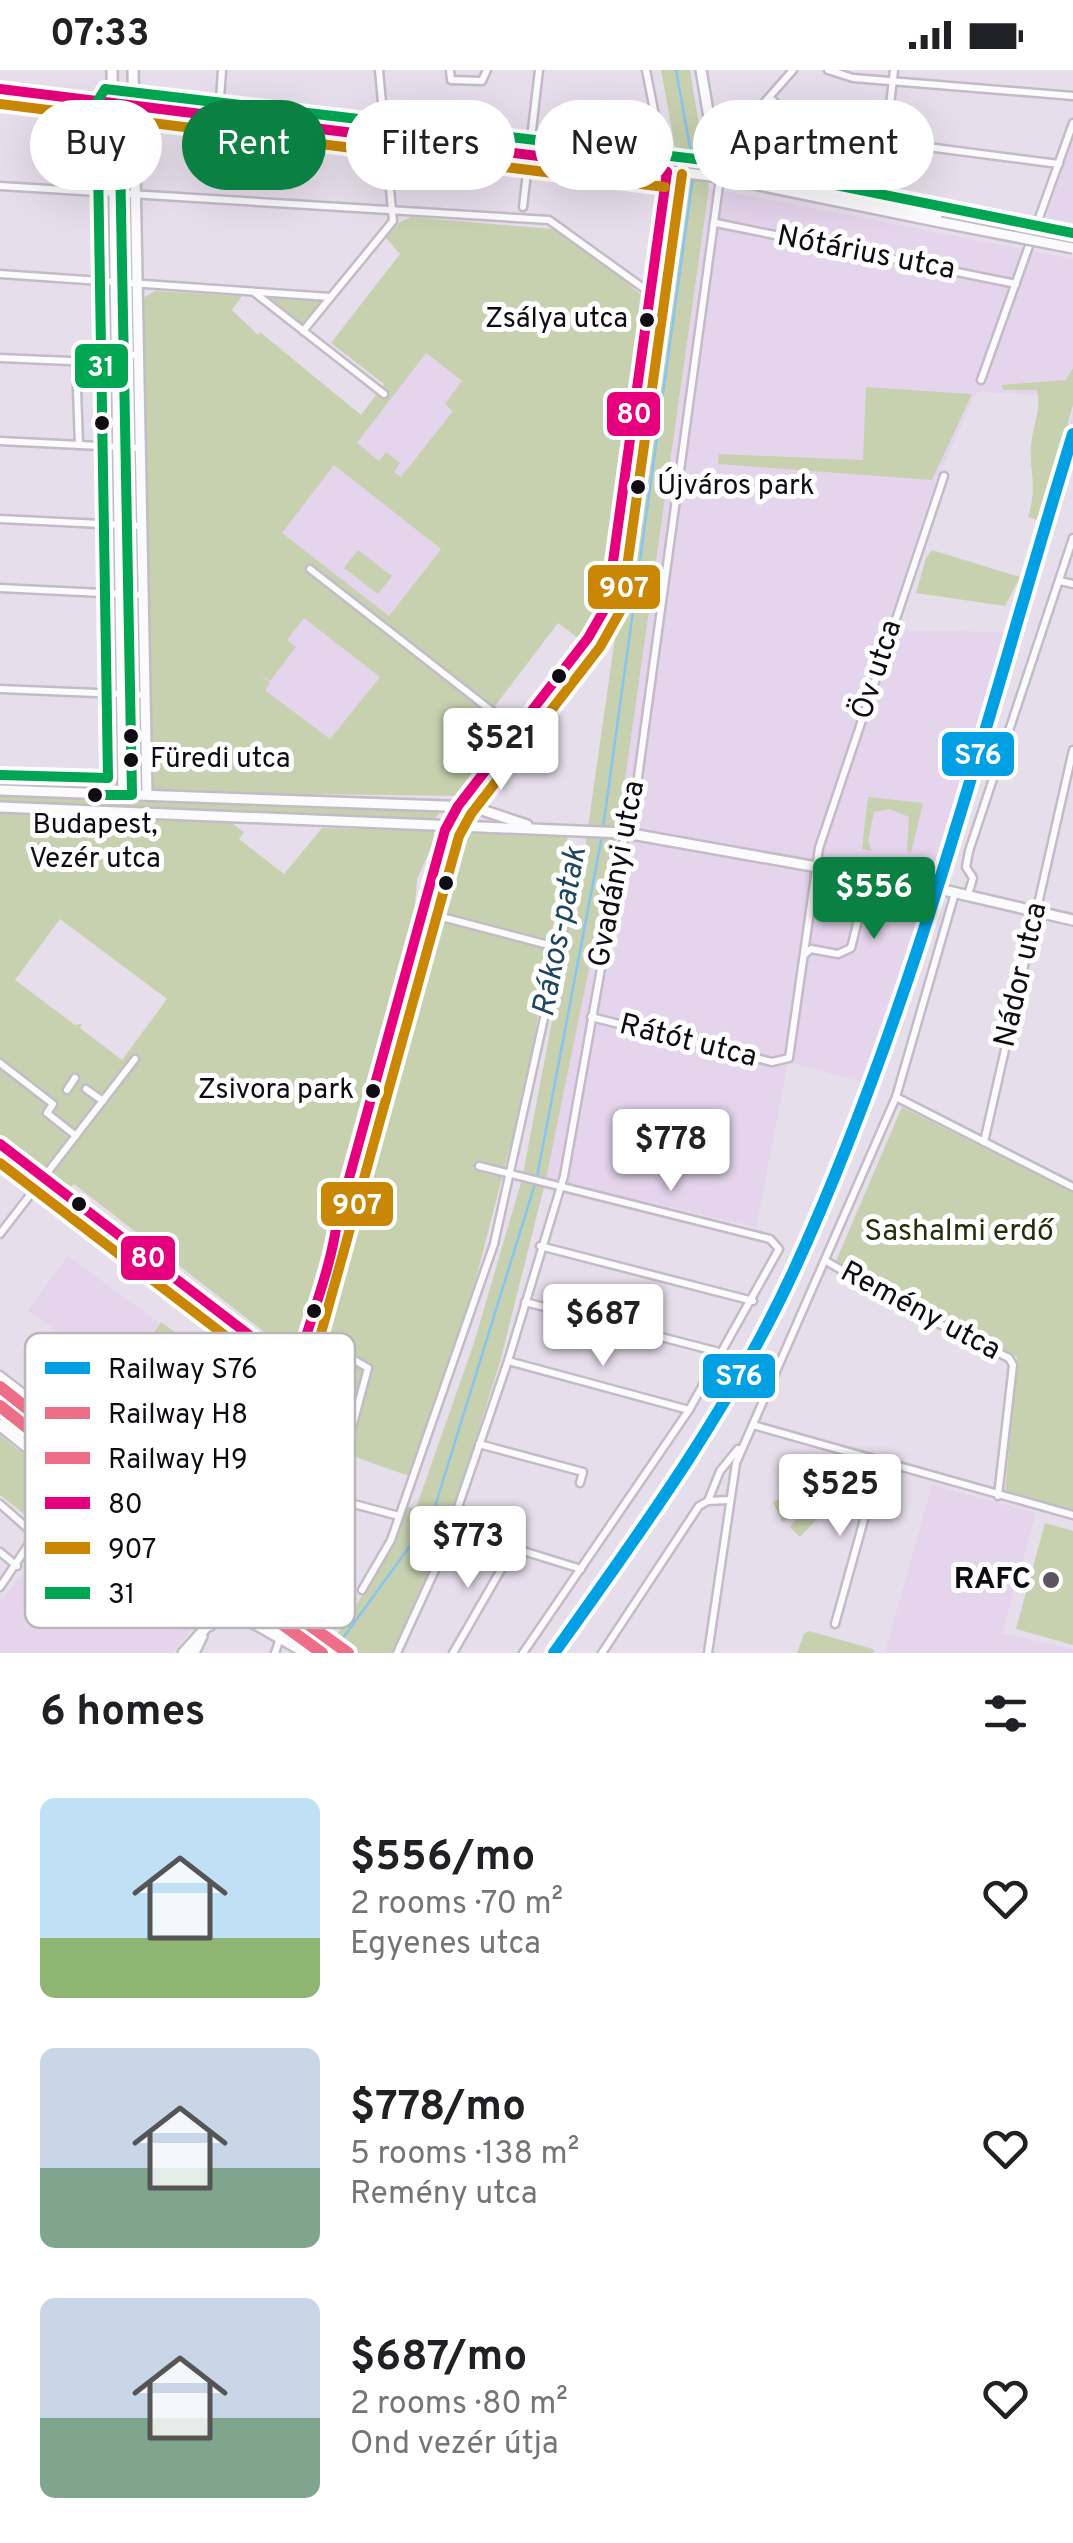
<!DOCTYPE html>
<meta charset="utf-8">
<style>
:root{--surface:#fff;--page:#f2f2f2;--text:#202124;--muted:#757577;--accent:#0b8043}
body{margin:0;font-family:Overpass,sans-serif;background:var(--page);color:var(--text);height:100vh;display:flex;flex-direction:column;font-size:38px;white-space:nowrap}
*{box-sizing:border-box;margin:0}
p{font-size:32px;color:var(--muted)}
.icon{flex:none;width:55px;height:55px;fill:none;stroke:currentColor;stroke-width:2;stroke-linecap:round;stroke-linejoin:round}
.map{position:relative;height:1583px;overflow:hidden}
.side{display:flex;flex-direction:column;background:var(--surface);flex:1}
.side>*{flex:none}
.guide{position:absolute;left:30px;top:30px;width:1015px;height:90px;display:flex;gap:20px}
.price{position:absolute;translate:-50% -85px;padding:0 22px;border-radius:10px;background:#fff;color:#222;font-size:32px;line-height:65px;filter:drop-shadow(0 2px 5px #0008)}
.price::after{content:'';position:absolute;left:50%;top:60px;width:30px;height:22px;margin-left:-15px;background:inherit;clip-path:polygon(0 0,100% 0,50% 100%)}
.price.active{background:var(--accent);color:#fff}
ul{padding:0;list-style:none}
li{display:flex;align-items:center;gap:30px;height:250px;padding:0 40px}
li span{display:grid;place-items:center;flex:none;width:280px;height:200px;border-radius:15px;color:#555}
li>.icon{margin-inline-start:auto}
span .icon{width:120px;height:120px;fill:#fffc;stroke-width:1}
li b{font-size:42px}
h2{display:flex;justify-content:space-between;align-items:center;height:120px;padding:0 40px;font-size:42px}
.pill{padding:0 35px;border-radius:45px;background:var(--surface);box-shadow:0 10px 40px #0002;font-size:35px;line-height:90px}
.pill.active{background:var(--accent);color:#fff}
.status{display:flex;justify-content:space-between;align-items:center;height:70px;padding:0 50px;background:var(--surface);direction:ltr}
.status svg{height:28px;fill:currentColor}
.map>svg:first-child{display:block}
.built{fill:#e4d4ec}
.green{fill:#c7d1b0;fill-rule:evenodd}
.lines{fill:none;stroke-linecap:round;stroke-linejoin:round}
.stream{stroke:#87c5f1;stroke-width:2.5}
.street-casing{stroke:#c3bbc6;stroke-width:11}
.secondary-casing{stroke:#c3bbc6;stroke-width:14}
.primary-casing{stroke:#c3bbc6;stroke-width:15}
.street{stroke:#fbfafc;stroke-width:6}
.secondary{stroke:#fbfafc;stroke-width:9}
.primary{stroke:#fbfafc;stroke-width:10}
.secondary-bridge-casing{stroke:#c3bbc6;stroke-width:14;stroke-linecap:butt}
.secondary-bridge{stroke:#fbfafc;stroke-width:9}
.bus-1-casing{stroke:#fff;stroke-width:18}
.bus-2-casing{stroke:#fff;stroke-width:18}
.bus-3-casing{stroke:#fff;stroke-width:18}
.bus-1{stroke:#e5007d;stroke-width:10}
.bus-2{stroke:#c98704;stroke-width:10}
.bus-3{stroke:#00a651;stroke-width:10}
.rail-1-casing{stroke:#fff;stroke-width:20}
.rail-2-casing{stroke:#fff;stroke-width:20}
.rail-3-casing{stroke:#fff;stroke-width:20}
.rail-1{stroke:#00a0e3;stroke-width:12}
.rail-2{stroke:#ed6e86;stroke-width:12}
.rail-3{stroke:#ed6e86;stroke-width:12}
.bus-dot{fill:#110b13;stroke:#fff;stroke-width:4}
.poi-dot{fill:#5c555f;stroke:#fff;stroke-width:4}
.labels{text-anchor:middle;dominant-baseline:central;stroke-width:10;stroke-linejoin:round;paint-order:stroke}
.bus-label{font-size:28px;fill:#110b13;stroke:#fff;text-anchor:end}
.street-label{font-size:30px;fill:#110b13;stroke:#fff}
.park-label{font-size:30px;fill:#25300a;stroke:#fff}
.poi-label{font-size:30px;font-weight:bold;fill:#110b13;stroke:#fff;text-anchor:end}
.water-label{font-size:32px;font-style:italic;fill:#1f465e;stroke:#fff}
.key{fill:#fff;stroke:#b8b6b8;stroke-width:2.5}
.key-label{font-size:28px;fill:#110b13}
.line-badge{stroke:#fff;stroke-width:4}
.badge-label{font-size:28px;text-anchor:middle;font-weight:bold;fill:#fff}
</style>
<div class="status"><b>07:33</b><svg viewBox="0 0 49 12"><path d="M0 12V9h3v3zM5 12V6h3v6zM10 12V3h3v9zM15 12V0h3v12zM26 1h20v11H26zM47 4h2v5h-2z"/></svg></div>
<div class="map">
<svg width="1073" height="1583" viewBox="0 0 1073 1583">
<rect width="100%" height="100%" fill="#e7deeb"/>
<g class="built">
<path d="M1073,68v93l-29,-6z"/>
<path d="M709,118l364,71v137l-96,-4 -42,91 -49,147 120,2 54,-166 13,-56v53l-161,531 -47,127 -67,153 -118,211 -119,168h-11l155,-226 84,-156 80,-187 -81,-22 -32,165 -210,-48 73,-357z"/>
<path d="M425,283l58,44 -69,91 -57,-44z"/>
<path d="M334,395l107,83 -52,68 -107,-83z"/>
<path d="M304,547l76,60 -50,62 -65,-50 -5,-14z"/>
<path d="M68,1186l91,67 -41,55 -90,-68z"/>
<path d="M0,1317l216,168 137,98h-14l-130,-90 -209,-165z"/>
<path d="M932,1415l104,28 -34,120 71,16v4h-188z"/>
<path d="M85,1426l107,88 15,26 -35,43h-172v-51z"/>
</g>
<g class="green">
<path d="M661,0h29l19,118 -90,634 -73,357 -46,183 -60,189 -47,102h-40l-19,-14 51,-79 23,-53 8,1 58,-165 48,-164 63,-331 93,-652 -1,-38z"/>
<path d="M411,147l152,13 83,69 -43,302 -25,37 -20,-15 -63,83 18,14 -52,76 -309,-4 -9,-494 12,-7 87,5 -10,14 26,25 2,-3 101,83 23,-31 -53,-41 69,-89 -14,-16 14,-16zM426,283l36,28 -17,23 8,7 -52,66 -7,-5 6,-9 -14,-11 -7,9 -22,-18zM334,395l107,84 -52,67 -107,-83zM304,548l76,59 -50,62 -65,-49 5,-7 -10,-8 10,6 26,-34 -9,-7z"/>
<path d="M269,227l55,3 -21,25z"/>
<path d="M1073,298v37l-33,116 -12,-4c11,-35 -1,-49 4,-79 3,-19 9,-28 5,-48h-33l-3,-5 65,-5z"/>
<path d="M866,317l106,7 -40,86 -214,-16 1,-10 144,6z"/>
<path d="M358,480l34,26 -14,18 -34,-26z"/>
<path d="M932,480l88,27 -15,29 -89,-13 10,-35z"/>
<path d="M0,723l442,16 -7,10 -435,-16z"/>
<path d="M868,727l55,6 -12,50 -4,-2 2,-34 -19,-8 -16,3 -6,29 4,10 -10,-2z"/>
<path d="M0,739l225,9 19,14 -5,7 45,35 38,-46 111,3 3,6 -19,42 -2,29 -68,255 4,4 -11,23 -43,159 -6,6 -8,-1 2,-6 -211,-164 -6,5 -68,-52zM60,849l107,80 -45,61 -42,-32 2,-4 -7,1 -60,-45z"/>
<path d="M463,763l105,2 -40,241 -53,207 -66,193 -71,-25 -44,158 -45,-34 135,-516 69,-217z"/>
<path d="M902,1037l171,85v319l-68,-18 12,-136 -181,-96z"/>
<path d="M161,1252l99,72 -48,63 -95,-74z"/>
<path d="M0,1365l73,58 1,6 -25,38 -10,2 -6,-18 -33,-26z"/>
<path d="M796,1422l8,19 13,8 -17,18 -10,-10 12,-14 -20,9 -9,-20z"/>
<path d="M1045,1453l28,8v114l-57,-16z"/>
<path d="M809,1561l64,18 1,4h-77l7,-19z"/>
</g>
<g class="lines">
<g class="stream">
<path d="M676,0l18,99"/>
<path d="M603,758l90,-651"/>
<path d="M537,1107l65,-341"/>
<path d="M340,1572l92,-126 103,-332"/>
</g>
<defs>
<g id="street">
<path d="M450,0l1,10 31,1 5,-11"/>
<path d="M646,0l20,101"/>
<path d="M828,0l25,8 220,18"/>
<path d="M770,28l28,24 37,13 224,29"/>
<path d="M219,45l3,-45"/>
<path d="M713,67l28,-8 52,-59"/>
<path d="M645,98l14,-26"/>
<path d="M743,108l293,55"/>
<path d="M0,116l549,34 104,75"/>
<path d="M879,133l15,-133"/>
<path d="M523,137l16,-137"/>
<path d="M716,153l300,61"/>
<path d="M0,204l330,23"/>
<path d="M255,223l129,101"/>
<path d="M303,261l90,-110 -14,-151"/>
<path d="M116,285h23"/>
<path d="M0,288l116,5"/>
<path d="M76,292l3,83"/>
<path d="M981,310l92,-257"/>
<path d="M0,371l140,7"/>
<path d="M0,449l142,7"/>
<path d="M310,499l206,161"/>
<path d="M1060,511l13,3"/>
<path d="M0,518l143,7"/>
<path d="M0,619l145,6"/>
<path d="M458,735l83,-107"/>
<path d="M968,825l5,-17 -7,-11 3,-16 104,-313"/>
<path d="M423,842l137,36"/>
<path d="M804,885l7,-6 27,5 13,-6 18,-72"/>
<path d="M591,947l181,45 17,-4 30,-210 125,-372"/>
<path d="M0,993l53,41 -6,9 29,23"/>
<path d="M86,1019l17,12"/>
<path d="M67,1020l8,-12"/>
<path d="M896,1027l177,90"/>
<path d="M984,1072l89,-392"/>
<path d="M479,1096l291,73 9,10 -90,161 -166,243"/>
<path d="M0,1164l135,-175"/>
<path d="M540,1176l213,55"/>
<path d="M826,1191l81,47 102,50 4,7 -15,131"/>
<path d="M525,1232l198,51"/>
<path d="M508,1291l181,49"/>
<path d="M0,1305l153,118 47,12 52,34"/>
<path d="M753,1355l320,90"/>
<path d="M479,1374l104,28 -3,11"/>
<path d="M335,1429l64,17"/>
<path d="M708,1431l12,-30 18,-22"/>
<path d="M0,1434l35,31 -35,52"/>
<path d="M209,1439l54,-65 13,1"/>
<path d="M258,1447l10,-2 20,-64 3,-27 53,-70"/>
<path d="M449,1458l132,41"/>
<path d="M0,1482l17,14"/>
<path d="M362,1520l29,-50 103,-296 87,-393"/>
<path d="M304,1537l64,-239 -24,-14 -39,-11"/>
<path d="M835,1554l45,-162"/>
<path d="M275,1583l5,-15"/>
<path d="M397,1583l44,-96 67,-196 56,-185 60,-337 8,-18 88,-643"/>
<path d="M453,1583l61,-106"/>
<path d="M602,1583l97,-147 9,-5 20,-1"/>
<path d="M708,1583l28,-190 160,-366 59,-204"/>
</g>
<g id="secondary">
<path d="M112,0l11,724"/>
<path d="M133,0l14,725"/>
<path d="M701,0l18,107"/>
<path d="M0,19l719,88 221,45"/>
<path d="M541,628l57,-73 11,-26 58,-427"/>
<path d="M0,720l473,17 54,18"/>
<path d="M0,737l626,26 309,55 138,32"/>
<path d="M0,1074l296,227"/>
<path d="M325,1214l10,-38"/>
<path d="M183,1583l38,-42 23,-45 195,-715 19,-45"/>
<path d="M194,1583l8,-17"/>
</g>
<g id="primary">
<path d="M0,1334l91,71 139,120 98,58"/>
<path d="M0,1355l233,186 74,42"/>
<path d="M207,1502l20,6 14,-3 3,18 18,16"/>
<path d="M203,1523l8,13 -1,19"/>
</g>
</defs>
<use href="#street" class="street-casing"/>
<use href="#secondary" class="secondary-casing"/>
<use href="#primary" class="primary-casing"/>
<use href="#street" class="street"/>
<use href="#secondary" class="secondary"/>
<use href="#primary" class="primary"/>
<defs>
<path id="secondary-bridge" d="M940,152l133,26"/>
</defs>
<use href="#secondary-bridge" class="secondary-bridge-casing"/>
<use href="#secondary-bridge" class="secondary-bridge"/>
<defs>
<g id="bus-1">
<path d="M0,19l667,83"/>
<path d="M0,1074l296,227"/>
<path d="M296,1301c13,-51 34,-98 41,-149l108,-392 13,-24 130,-168 19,-33 60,-433"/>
</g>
<g id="bus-2">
<path d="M0,34l665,83"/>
<path d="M0,1093l287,220 11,3 10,-6 151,-544 12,-22 129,-167 21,-37 61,-436"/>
</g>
<g id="bus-3">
<path d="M0,705l108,3 -11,-676 8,-13 616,73 352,71"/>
<path d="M95,725h37l-13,-691"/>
</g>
</defs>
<use href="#bus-1" class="bus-1-casing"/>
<use href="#bus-2" class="bus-2-casing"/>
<use href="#bus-3" class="bus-3-casing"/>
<use href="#bus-1" class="bus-1"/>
<use href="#bus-2" class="bus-2"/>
<use href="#bus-3" class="bus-3"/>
<defs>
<path id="rail-1" d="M554,1583c88,-123 178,-247 241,-385 122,-267 192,-554 278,-834"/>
<path id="rail-2" d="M0,1317l214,169 134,97"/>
<path id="rail-3" d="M0,1336l205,162 117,85"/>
</defs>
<use href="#rail-1" class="rail-1-casing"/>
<use href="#rail-2" class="rail-2-casing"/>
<use href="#rail-3" class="rail-3-casing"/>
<use href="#rail-1" class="rail-1"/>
<use href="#rail-2" class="rail-2"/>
<use href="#rail-3" class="rail-3"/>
</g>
<g class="bus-dot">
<circle cx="647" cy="250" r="9"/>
<circle cx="102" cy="353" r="9"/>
<circle cx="638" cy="417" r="9"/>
<circle cx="559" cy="606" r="9"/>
<circle cx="131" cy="666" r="9"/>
<circle cx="131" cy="690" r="9"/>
<circle cx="95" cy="725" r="9"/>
<circle cx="446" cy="813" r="9"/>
<circle cx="373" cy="1021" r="9"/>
<circle cx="79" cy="1134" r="9"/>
<circle cx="314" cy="1241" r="9"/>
</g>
<circle class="poi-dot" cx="1051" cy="1510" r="10"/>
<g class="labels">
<g class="bus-label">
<text x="628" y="250">Zsálya utca</text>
<text x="657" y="417" text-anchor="start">Újváros park</text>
<text x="150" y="690" text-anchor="start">Füredi utca</text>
<text x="95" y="756" text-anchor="middle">Budapest,<tspan x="95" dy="34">Vezér utca</tspan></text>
<text x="354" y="1021">Zsivora park</text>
</g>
<g class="street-label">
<text transform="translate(866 184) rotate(11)">Nótárius utca</text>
<text transform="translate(878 600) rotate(-72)">Öv utca</text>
<text transform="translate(618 804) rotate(-79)">Gvadányi utca</text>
<text transform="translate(1022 905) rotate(-77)">Nádor utca</text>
<text transform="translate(688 972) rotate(14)">Rátót utca</text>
<text transform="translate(920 1242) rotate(28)">Remény utca</text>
</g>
<g class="park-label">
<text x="959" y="1162">Sashalmi erdő</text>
</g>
<g class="poi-label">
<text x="1031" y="1510">RAFC</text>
</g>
<g class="water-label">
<text transform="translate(561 862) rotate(-79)">Rákos-patak</text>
</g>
</g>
<rect x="25" y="1263" width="330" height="295" rx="15" class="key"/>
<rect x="45" y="1292" width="45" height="12" fill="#00a0e3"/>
<rect x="45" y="1337" width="45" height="12" fill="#ed6e86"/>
<rect x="45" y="1382" width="45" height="12" fill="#ed6e86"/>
<rect x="45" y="1427" width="45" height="12" fill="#e5007d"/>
<rect x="45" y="1472" width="45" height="12" fill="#c98704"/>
<rect x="45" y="1517" width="45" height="12" fill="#00a651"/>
<g class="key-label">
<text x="108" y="1308">Railway S76</text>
<text x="108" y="1353">Railway H8</text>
<text x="108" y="1398">Railway H9</text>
<text x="108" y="1443">80</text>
<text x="108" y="1488">907</text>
<text x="108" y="1533">31</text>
</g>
<g class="line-badge">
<rect x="73" y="272" width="57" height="48" rx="10" fill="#00a651"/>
<rect x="605" y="320" width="57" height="48" rx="10" fill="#e5007d"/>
<rect x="586" y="493" width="76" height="48" rx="10" fill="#c98704"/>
<rect x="940" y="660" width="76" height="48" rx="10" fill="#00a0e3"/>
<rect x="319" y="1110" width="76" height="48" rx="10" fill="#c98704"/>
<rect x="119" y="1164" width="58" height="48" rx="10" fill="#e5007d"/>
<rect x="701" y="1282" width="76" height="48" rx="10" fill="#00a0e3"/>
</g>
<g class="badge-label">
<text x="101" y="306">31</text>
<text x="634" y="353">80</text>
<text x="624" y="527">907</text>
<text x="978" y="694">S76</text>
<text x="357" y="1144">907</text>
<text x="148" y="1197">80</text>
<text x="739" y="1315">S76</text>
</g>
</svg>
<b class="price" style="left:501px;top:723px">$521</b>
<b class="price active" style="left:874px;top:872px">$556</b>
<b class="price" style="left:671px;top:1124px">$778</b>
<b class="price" style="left:603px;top:1299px">$687</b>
<b class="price" style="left:840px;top:1469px">$525</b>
<b class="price" style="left:468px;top:1521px">$773</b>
<div class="guide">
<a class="pill">Buy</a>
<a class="pill active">Rent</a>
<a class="pill">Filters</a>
<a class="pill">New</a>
<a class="pill">Apartment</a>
</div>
</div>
<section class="side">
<h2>6 homes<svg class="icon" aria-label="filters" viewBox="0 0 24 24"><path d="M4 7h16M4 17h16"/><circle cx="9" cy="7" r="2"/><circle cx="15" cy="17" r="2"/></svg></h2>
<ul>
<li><span style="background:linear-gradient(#bfe0f5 70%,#8fb573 0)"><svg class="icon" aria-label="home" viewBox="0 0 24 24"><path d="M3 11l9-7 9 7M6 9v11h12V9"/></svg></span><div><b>$556/mo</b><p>2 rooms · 70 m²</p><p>Egyenes utca</p></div><svg class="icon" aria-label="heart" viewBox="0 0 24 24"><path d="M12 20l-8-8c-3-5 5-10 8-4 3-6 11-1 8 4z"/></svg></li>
<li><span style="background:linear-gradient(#c9d6e8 60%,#7fa58c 0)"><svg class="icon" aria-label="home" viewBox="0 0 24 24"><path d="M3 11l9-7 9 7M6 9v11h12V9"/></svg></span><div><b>$778/mo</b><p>5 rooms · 138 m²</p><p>Remény utca</p></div><svg class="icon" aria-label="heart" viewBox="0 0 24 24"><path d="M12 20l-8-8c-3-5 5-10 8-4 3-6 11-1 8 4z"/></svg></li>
<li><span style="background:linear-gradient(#c9d6e8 60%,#7fa58c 0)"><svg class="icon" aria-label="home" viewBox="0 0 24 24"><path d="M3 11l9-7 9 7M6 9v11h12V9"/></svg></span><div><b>$687/mo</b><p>2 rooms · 80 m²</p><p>Ond vezér útja</p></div><svg class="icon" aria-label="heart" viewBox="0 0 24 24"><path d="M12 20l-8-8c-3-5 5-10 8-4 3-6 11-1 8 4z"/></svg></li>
</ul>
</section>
